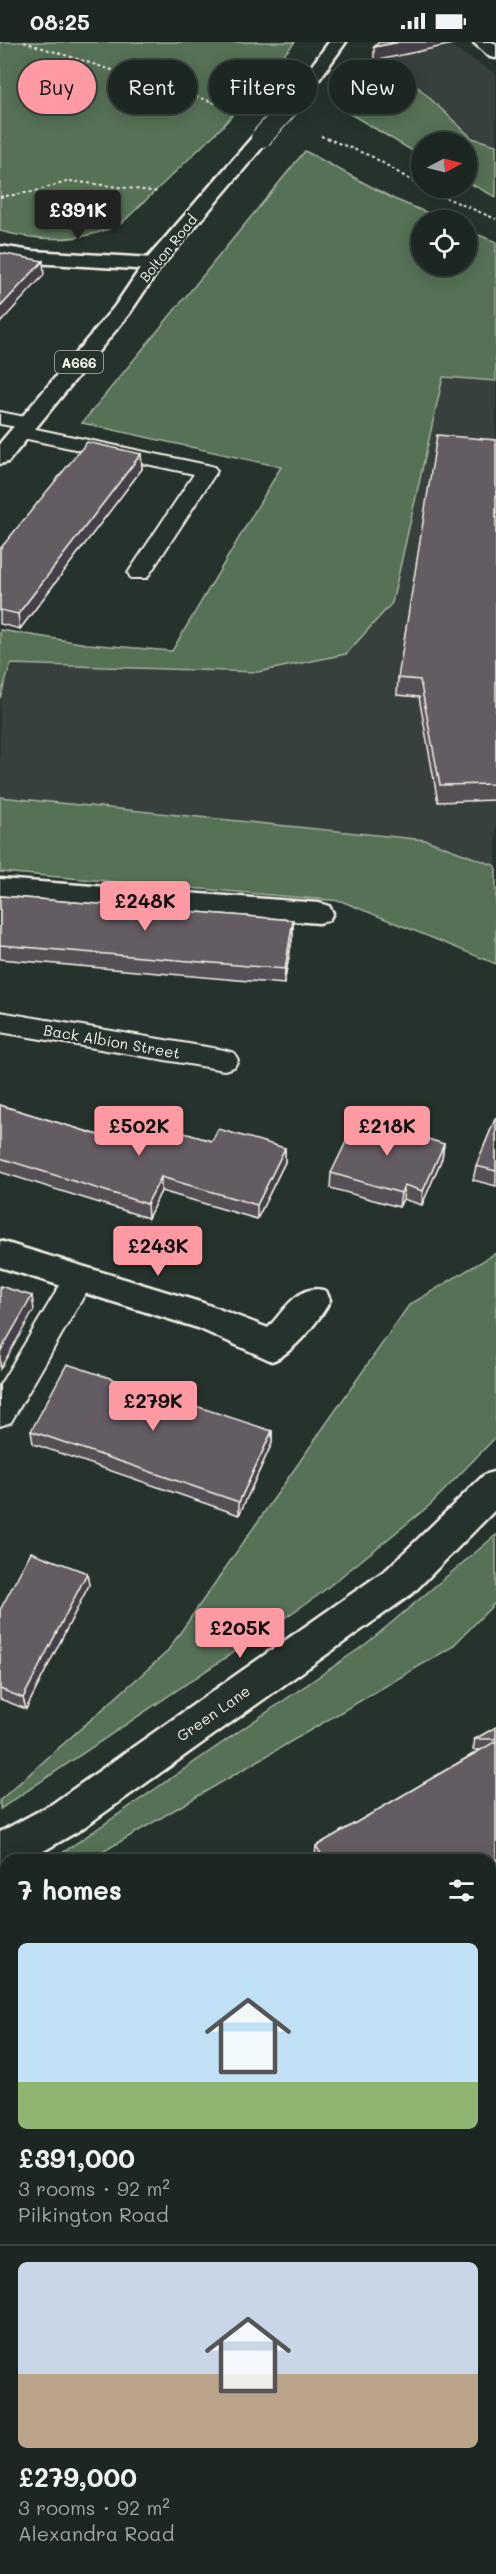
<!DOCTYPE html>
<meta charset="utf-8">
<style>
:root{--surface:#1c2622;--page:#252e2a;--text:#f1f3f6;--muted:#a0a5a5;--line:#3a4340;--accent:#ff9aa2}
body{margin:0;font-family:Mali,sans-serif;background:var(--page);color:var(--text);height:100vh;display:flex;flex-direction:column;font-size:22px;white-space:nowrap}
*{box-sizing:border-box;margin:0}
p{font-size:20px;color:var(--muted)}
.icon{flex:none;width:33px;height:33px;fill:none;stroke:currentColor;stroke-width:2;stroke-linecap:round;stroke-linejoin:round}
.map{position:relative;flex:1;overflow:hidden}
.panel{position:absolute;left:0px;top:1812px;width:496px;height:720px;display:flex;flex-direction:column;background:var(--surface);border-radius:18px 18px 0 0;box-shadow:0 3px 15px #0003,0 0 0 2px var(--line)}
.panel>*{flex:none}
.hud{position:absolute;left:18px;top:18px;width:460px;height:54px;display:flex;gap:12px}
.needle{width:39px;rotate:83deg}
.fabs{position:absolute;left:411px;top:90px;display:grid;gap:12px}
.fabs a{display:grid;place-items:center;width:66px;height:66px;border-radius:50%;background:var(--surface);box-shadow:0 3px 15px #0003,0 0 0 2px var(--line);font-size:30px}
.price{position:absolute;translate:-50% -51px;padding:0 14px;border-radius:6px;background:var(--accent);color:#111;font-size:20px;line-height:39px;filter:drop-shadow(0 2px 3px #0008)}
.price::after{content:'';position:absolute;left:50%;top:36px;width:18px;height:14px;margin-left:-9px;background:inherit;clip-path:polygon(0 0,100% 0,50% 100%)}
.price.active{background:#222;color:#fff}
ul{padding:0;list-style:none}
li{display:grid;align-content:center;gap:12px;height:318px;padding:0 18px}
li+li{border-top:2px solid var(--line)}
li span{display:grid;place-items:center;height:186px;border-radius:9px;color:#555}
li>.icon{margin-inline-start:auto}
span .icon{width:108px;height:108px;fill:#fffc;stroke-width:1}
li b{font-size:26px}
h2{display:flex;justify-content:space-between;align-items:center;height:72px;padding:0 18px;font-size:26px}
.chip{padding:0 21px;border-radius:27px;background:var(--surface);box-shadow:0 3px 15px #0003,0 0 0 2px var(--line);font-size:21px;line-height:54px}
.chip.active{background:var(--accent);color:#111}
.status{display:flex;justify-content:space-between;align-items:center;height:42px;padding:0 30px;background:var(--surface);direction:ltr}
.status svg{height:16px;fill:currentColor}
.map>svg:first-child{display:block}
.built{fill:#383f3e}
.green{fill:#567157;stroke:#a5b1a0;stroke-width:1.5}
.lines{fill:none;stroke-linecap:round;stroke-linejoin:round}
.lane-casing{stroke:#f4f1e8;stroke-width:4}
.street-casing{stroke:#f4f1e8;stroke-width:5}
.primary-casing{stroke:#f4f1e8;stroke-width:5}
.path{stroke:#f4f1e8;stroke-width:2;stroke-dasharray:3 3;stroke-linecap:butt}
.lane{fill:#26332d;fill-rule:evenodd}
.street{fill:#26332d;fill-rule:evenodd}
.primary{fill:#26332d;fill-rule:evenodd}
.primary-bridge-casing{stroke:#f4f1e8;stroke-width:22;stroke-linecap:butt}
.primary-bridge{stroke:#26332d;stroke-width:20}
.wall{fill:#554f56;stroke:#f4f1e8;stroke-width:1.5}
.shaded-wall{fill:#454046;stroke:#f4f1e8;stroke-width:1.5}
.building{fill:#635c64;stroke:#f4f1e8;stroke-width:1.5}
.labels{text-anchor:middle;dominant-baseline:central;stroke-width:4.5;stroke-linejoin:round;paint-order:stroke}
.far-street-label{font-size:14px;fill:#f4f1e8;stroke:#26332d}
.shield{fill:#26332d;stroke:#b6b8b0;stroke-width:1.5}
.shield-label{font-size:14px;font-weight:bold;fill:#f4f1e8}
.street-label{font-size:15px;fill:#f4f1e8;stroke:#26332d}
</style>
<div class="status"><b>08:25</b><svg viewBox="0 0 49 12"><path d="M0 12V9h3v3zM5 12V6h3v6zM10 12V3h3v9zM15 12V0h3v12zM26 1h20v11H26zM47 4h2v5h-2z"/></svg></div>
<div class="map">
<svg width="496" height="2532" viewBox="0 0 496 2532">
<rect width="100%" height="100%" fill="#26332d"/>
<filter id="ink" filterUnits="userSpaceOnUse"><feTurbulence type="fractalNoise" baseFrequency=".0167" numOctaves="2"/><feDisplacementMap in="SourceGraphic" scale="12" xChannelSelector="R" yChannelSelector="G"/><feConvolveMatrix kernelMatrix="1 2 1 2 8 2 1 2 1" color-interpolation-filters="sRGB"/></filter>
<g filter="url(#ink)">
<g class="built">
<path d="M388,0h55l53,32v71l-24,-7 -53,-50 -17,-10 -38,-5z"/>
<path d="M443,334l53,5v485l-70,-26 -426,-43v-99l11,-34 247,8 134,-69z"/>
</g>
<g class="green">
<path d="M0,0h295l-73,85 -100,96c-39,20 -80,19 -122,8z"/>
<path d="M370,32l32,4 17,10 53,50 24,7v52l-29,-15 -1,-40h-44l-1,14 -79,-47z"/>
<path d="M305,109l89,48 51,21h-23v46h44l1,-36 29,12v139l-53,-4 -51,226 -46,51 -88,18 -247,-8 -11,34v-68l87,14 85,7 109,-184 -199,-44z"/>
<path d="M0,755l426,43 70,26v98l-155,-63 -341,-29z"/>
<path d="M496,1211v184l-66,68 -113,91 -317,213v-9l166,-147 243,-348z"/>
<path d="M496,1493v67l-44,45 -363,213h-37l314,-216z"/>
</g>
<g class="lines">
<defs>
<g id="lane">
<path d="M0,370l35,7 3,4 -7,5 176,37 7,2 3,4 -70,107h-16l-3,-5 66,-99 -181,-38 -3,-4 7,-5 -17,-3z"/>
<path d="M0,970l224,38 10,3 4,7 -4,7 -10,3 -224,-38z"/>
<path d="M78,1226l10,4 5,8 -82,142 -11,4v-41l68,-113z"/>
</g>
<g id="street">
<path d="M0,204l32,5 121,7 7,2 3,4 -3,4 -7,2 -121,-7 -32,-5z"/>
<path d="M0,837l319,24 10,3 4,7 -4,7 -10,3 -319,-26z"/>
<path d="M0,1199l203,62 65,25c16,-17 31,-46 58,-37l4,9c-9,19 -38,54 -58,61l-74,-33 -198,-61z"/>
<path d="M496,1429v38l-83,84 -333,237 -52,30h-22v11l-6,3v-42l52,-28 335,-235 97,-94z"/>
<path d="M496,2090v44l-6,3v-45z"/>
<path d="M0,2336l6,2v58l-6,-3z"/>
<path d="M55,2526h49l3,6h-50z"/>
</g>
<g id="primary">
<path d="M329,0h17l-40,56h-12l-3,-4z"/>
<path d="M473,0h19l4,3v13l-6,-1z"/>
<path d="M261,91l6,1 3,4 -3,4 -107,126 -31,46 -121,148 -8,2v-21l115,-137 31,-46 109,-126z"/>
</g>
</defs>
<use href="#lane" class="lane-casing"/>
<use href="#street" class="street-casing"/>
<use href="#primary" class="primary-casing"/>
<g class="path">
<path d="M24,0l204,65"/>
<path d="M321,94l52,21 49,30"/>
<path d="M423,146l73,31"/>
<path d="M0,155l32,-5 38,-11 89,11"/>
</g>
<use href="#lane" class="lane"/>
<use href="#street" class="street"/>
<use href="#primary" class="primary"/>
<defs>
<path id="primary-bridge" d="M261,96l39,-44"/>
</defs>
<use href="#primary-bridge" class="primary-bridge-casing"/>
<use href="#primary-bridge" class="primary-bridge"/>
</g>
<g class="wall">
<path d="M496,398v360l-58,2 -19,-105 -22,-2 1,-17z"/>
<path d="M141,412l1,15 -122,160 -20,-5v-75z"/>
<path d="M0,854l293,24v14l-9,50 -284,-25z"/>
<path d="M0,1063l105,32 107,4 73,7v14l-28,57 -96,-28 -13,27 -148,-46z"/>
<path d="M496,1075v69l-23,-6 3,-14z"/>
<path d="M444,1102l-2,14 -20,47 -19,-6 -4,8 -69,-19 1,-15z"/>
<path d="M31,1389h241v12l-33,72 -206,-71z"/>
<path d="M89,1543l-63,124 -26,-10v-89z"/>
<path d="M496,1685v151l-6,3v-21h-172l-3,-4 1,-10 164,-96h-7l2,-11z"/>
</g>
<g class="shaded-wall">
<path d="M399,0h63l-88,19v-14z"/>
<path d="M43,219l1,14 -44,48v-16z"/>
<path d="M141,412l1,15 -122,160 -2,-15z"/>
<path d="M293,878v14l-9,50 1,-15z"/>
<path d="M444,1102l-2,14 -20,47 1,-14z"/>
<path d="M285,1106v14l-28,57v-14z"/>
<path d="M161,1135v14l-13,27 -1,-14z"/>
<path d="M404,1143l-1,14 -4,8 2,-14z"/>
<path d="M32,1254l2,14 -34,59v-17z"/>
<path d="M272,1389v12l-33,72v-13z"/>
<path d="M87,1531l2,12 -63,124 -3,-11z"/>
<path d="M496,1828v8l-6,3v-8z"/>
</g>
<g class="building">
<path d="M379,0h20l-25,5z"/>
<path d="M0,211l43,8 -43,46z"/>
<path d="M437,393l59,5v344l-56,1 -20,-105 -22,-2z"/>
<path d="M87,400l54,12 -123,160 -18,-4v-61z"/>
<path d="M0,854l293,24 -8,49 -285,-24z"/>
<path d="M0,1063l105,32 13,-23 94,27 6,-12 67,19 -28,57 -96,-28 -14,27 -147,-46z"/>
<path d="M358,1075l86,27 -21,47 -19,-6 -3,8 -70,-20z"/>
<path d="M496,1075v54l-20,-5z"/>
<path d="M0,1244l32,10 -32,56z"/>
<path d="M67,1322l205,67 -33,71 -208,-71z"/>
<path d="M31,1510l56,21 -64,125 -23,-9v-79z"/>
<path d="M496,1685v12h-21z"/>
<path d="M496,1699v129l-6,3v-13h-165l-9,-14z"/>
<path d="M496,2344v144l-6,4v-145z"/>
<path d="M308,2526h135l-9,6h-123z"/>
</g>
</g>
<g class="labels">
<g class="far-street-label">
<text transform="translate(168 206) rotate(-51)">Bolton Road</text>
</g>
<rect class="shield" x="55" y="309" width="48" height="22" rx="4.5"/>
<g class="shield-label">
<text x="79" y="320">A666</text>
</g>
<g class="street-label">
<text transform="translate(112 999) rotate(10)">Back Albion Street</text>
<text transform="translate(213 1671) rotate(-35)">Green Lane</text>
</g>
</g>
</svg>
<div class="fabs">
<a><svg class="needle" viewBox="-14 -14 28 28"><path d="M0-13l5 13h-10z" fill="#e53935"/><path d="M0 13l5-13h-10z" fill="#a0a5a5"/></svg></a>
<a><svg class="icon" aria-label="locate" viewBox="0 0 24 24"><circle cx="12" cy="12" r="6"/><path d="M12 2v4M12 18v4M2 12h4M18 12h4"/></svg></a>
</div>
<b class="price active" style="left:78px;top:199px">£391K</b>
<b class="price" style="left:145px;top:890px">£248K</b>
<b class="price" style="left:139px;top:1115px">£502K</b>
<b class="price" style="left:387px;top:1115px">£218K</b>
<b class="price" style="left:158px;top:1235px">£243K</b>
<b class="price" style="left:153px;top:1390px">£279K</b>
<b class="price" style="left:240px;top:1617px">£205K</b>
<div class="hud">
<a class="chip active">Buy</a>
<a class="chip">Rent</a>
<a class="chip">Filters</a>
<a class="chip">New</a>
</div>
<section class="panel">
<h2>7 homes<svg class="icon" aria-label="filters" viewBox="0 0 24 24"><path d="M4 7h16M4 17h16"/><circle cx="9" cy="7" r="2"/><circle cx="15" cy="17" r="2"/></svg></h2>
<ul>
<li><span style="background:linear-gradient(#bfe0f5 75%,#8fb573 0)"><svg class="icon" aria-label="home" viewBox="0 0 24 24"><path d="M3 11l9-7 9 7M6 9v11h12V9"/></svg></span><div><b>£391,000</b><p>3 rooms · 92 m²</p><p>Pilkington Road</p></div></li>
<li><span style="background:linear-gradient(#c9d6e8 60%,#b9a48a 0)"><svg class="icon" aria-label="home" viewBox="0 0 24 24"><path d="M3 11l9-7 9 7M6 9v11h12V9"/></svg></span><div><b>£279,000</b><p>3 rooms · 92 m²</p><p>Alexandra Road</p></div></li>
</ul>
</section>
</div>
